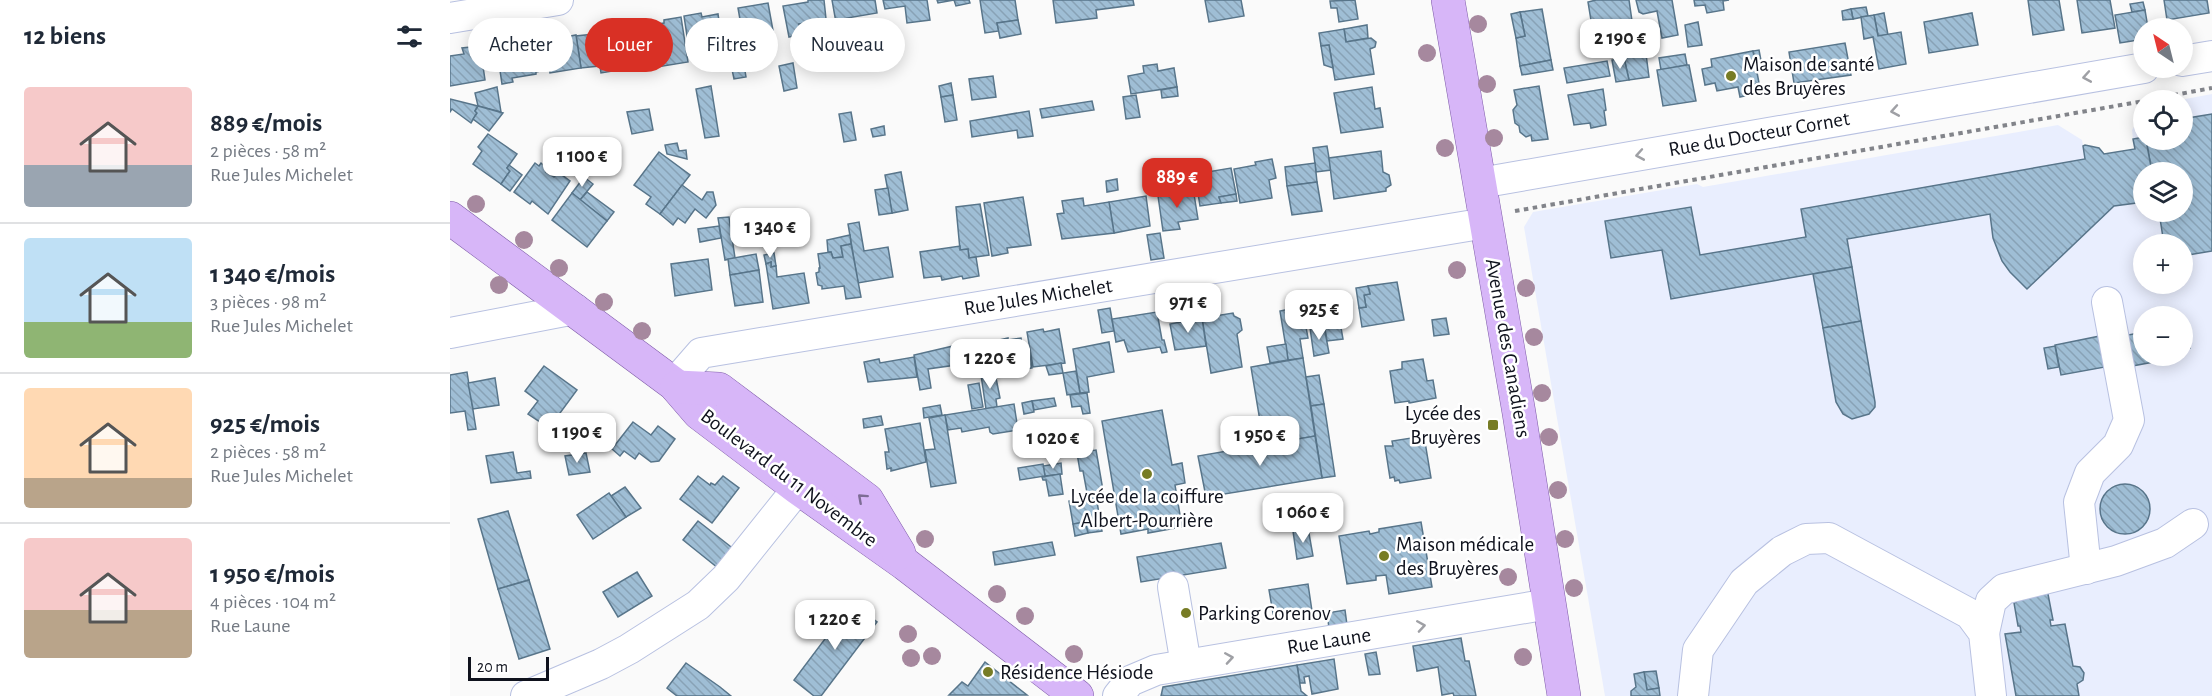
<!DOCTYPE html>
<html lang="fr">
<meta charset="utf-8">
<style>
:root{--surface:#fff;--page:#f2f2f3;--text:#1f2937;--muted:#747a83;--line:#e0e1e3;--accent:#d93025}
body{margin:0;font-family:"Alegreya Sans",sans-serif;background:var(--page);color:var(--text);height:100vh;display:flex;flex-direction:column;font-size:22px;white-space:nowrap}
*{box-sizing:border-box;margin:0}
p{font-size:20px;color:var(--muted)}
.icon{flex:none;width:33px;height:33px;fill:none;stroke:currentColor;stroke-width:2;stroke-linecap:round;stroke-linejoin:round}
.map{position:relative;flex:1;overflow:hidden}
.sheet{display:flex;flex-direction:column;background:var(--surface);width:450px}
.sheet>*{flex:none}
.banner{position:absolute;left:18px;top:18px;width:570px;height:54px;display:flex;gap:12px}
.needle{width:39px;rotate:325deg}
.buttons{position:absolute;left:1683px;top:18px;display:grid;gap:12px}
.buttons a{display:grid;place-items:center;width:60px;height:60px;border-radius:50%;background:var(--surface);box-shadow:0 3px 15px #0003;font-size:30px}
.scale{position:absolute;left:18px;bottom:15px;width:81px;box-sizing:border-box;padding-left:6px;border:3px solid #0f121d;border-top:0;font-size:16px;line-height:21px;white-space:nowrap;color:#0f121d;-webkit-text-stroke:4px #fff;paint-order:stroke}
.price{position:absolute;translate:-50% -51px;padding:0 14px;border-radius:12px;background:#fff;color:#222;font-size:20px;line-height:39px;filter:drop-shadow(0 2px 3px #0008)}
.price::after{content:'';position:absolute;left:50%;top:36px;width:18px;height:14px;margin-left:-9px;background:inherit;clip-path:polygon(0 0,100% 0,50% 100%)}
.price.on{background:var(--accent);color:#fff}
ul{padding:0;list-style:none}
li{display:flex;align-items:center;gap:18px;height:150px;padding:0 24px}
li+li{border-top:2px solid var(--line)}
li span{display:grid;place-items:center;flex:none;width:168px;height:120px;border-radius:6px;color:#555}
li>.icon{margin-inline-start:auto}
span .icon{width:72px;height:72px;fill:#fffc;stroke-width:1}
li b{font-size:26px}
h2{display:flex;justify-content:space-between;align-items:center;height:72px;padding:0 24px;font-size:26px}
.pill{padding:0 21px;border-radius:27px;background:var(--surface);box-shadow:0 3px 15px #0003;font-size:21px;line-height:54px}
.pill.on{background:var(--accent);color:#fff}
main{display:flex;flex:1;min-height:0}
.map>svg:first-child{display:block}
.built{fill:#e9eefe;fill-rule:evenodd}
.building{fill:url(#building-back-hatch);stroke:#58758a;stroke-width:1.5}
.lines{fill:none;stroke-linecap:round;stroke-linejoin:round}
.minor-casing{stroke:#b8c1e1;stroke-width:32}
.major-casing{stroke:#7f5da8;stroke-width:34}
.path{stroke:#82848a;stroke-width:4;stroke-dasharray:4.5 4.5;stroke-linecap:butt}
.minor{stroke:#fff;stroke-width:30}
.major{stroke:#d7b6f8;stroke-width:33}
.tree{fill:#a6889e}
.oneway{stroke:#9fa0a5}
.oneway2{stroke:#7d6c95}
.poi-dot{fill:#777c25;stroke:#fff;stroke-width:2}
.labels{text-anchor:middle;dominant-baseline:central;stroke-width:5;stroke-linejoin:round;paint-order:stroke}
.poi-label{font-size:21px;fill:#0f121d;stroke:#fff;text-anchor:start}
.street-label{font-size:21px;fill:#0f121d;stroke:#fff}
</style>
<main>
<section class="sheet">
<h2>12 biens<svg class="icon" aria-label="filters" viewBox="0 0 24 24"><path d="M4 7h16M4 17h16"/><circle cx="9" cy="7" r="2"/><circle cx="15" cy="17" r="2"/></svg></h2>
<ul>
<li><span style="background:linear-gradient(#f6c9c9 65%,#9aa5b1 0)"><svg class="icon" aria-label="home" viewBox="0 0 24 24"><path d="M3 11l9-7 9 7M6 9v11h12V9"/></svg></span><div><b>889 €/mois</b><p>2 pièces · 58 m²</p><p>Rue Jules Michelet</p></div></li>
<li><span style="background:linear-gradient(#bfe0f5 70%,#8fb573 0)"><svg class="icon" aria-label="home" viewBox="0 0 24 24"><path d="M3 11l9-7 9 7M6 9v11h12V9"/></svg></span><div><b>1 340 €/mois</b><p>3 pièces · 98 m²</p><p>Rue Jules Michelet</p></div></li>
<li><span style="background:linear-gradient(#ffd9b3 75%,#b9a48a 0)"><svg class="icon" aria-label="home" viewBox="0 0 24 24"><path d="M3 11l9-7 9 7M6 9v11h12V9"/></svg></span><div><b>925 €/mois</b><p>2 pièces · 58 m²</p><p>Rue Jules Michelet</p></div></li>
<li><span style="background:linear-gradient(#f6c9c9 60%,#b9a48a 0)"><svg class="icon" aria-label="home" viewBox="0 0 24 24"><path d="M3 11l9-7 9 7M6 9v11h12V9"/></svg></span><div><b>1 950 €/mois</b><p>4 pièces · 104 m²</p><p>Rue Laune</p></div></li>
</ul>
</section>
<div class="map">
<svg width="1762" height="696" viewBox="0 0 1762 696">
<defs>
<pattern id="building-back-hatch" width="6" height="6" patternUnits="userSpaceOnUse" patternTransform="scale(1.5)"><rect width="6" height="6" fill="#9fbed5"/><path d="M-1 5l2 2M0 0l6 6M5-1l2 2" fill="none" stroke="#88a2b6"/></pattern>
</defs>
<rect width="100%" height="100%" fill="#fafafa"/>
<path class="built" d="M1762,94v602h-607l-81,-469 9,-15 164,-28 6,3 355,-62 24,15 1,5 11,1 11,8 29,-5 -2,-19 11,-16 1,26h38v-40h-2zM1694,172h38v40h-38zM1694,244h38v40h-38zM1694,316h38v40h-38z"/>
<g class="building">
<path d="M358,0h16l2,19 -27,5 2,10 -12,3 -6,-31 25,-4z"/>
<path d="M382,0h43l2,13 -30,5 3,14 -12,2z"/>
<path d="M433,0h44l3,20 -23,3 -2,-17 -20,3z"/>
<path d="M487,0h32l1,3 -14,3 -2,-6 -16,3z"/>
<path d="M530,0h35l3,20 -21,3 2,8 -14,2z"/>
<path d="M603,0h80l1,5 -38,5 1,8 -41,5z"/>
<path d="M755,0h36l3,16 -35,6z"/>
<path d="M905,0l3,19 -19,3 -2,-14h-6l-1,-7z"/>
<path d="M1146,0h33l3,21 -25,6 3,28 -13,2 -9,-55z"/>
<path d="M1186,0h36l6,35 -16,3 -5,-27 -14,3 -4,-2z"/>
<path d="M1244,0h35l-6,1 1,9 -17,3 -2,-8 -10,1z"/>
<path d="M1578,0h31l5,30 -31,5z"/>
<path d="M1627,0h33l5,28 -33,5z"/>
<path d="M1714,0h43l2,13 -42,7z"/>
<path d="M1693,2l2,8 -13,2 -2,-8z"/>
<path d="M318,3l6,33 -30,6 -6,-34z"/>
<path d="M1416,7l2,9 -15,3 -2,-10z"/>
<path d="M1092,9l9,51 -31,6 -4,-28 9,-2 -5,-24z"/>
<path d="M1401,9l2,10 -10,1 -1,-9z"/>
<path d="M1695,10l3,18h-4v11l-24,4 -5,-28z"/>
<path d="M1070,12l5,24 -9,2 -5,-24z"/>
<path d="M251,13l1,4 16,-3 5,34 -27,4 -1,-4 -6,1 -5,-33z"/>
<path d="M1434,13l4,22 -10,1 -4,-21z"/>
<path d="M1522,13l6,32 -49,8 -5,-31z"/>
<path d="M1424,15l4,21 23,-4 5,32 -27,5 -6,-32 -9,2 -3,-22z"/>
<path d="M231,17l7,45 -43,7 -8,-42 27,-4v-3z"/>
<path d="M376,19l2,11 -27,4 -2,-10z"/>
<path d="M568,20l3,14 -21,4 -3,-15z"/>
<path d="M1248,22l4,23 -14,2 -3,-22z"/>
<path d="M157,25v2l4,-1 1,5 12,-3 7,40 -30,5 -7,-44z"/>
<path d="M917,25l1,13 -22,4 -2,-13z"/>
<path d="M894,29l2,13 25,-4 5,4 -1,5 -5,2 4,25 -39,6 -6,-35 -8,1 -2,-13z"/>
<path d="M1196,29l4,24 -12,3 -4,-25z"/>
<path d="M94,34l6,35 -14,3v2l-24,4 1,4 -11,2 -5,-34 10,-2 -1,-2 23,-3 -1,-6z"/>
<path d="M144,34l5,32 -18,2 -5,-32z"/>
<path d="M126,35l5,33 -31,5 -5,-32z"/>
<path d="M1395,43l6,32 -57,8 -5,-31z"/>
<path d="M879,45l4,23 -9,-3 -3,-19z"/>
<path d="M30,46l5,34 -35,6v-30l14,-2 -2,-6z"/>
<path d="M1187,47l1,9 -14,2 -1,-8z"/>
<path d="M1309,50l3,16 -6,1 -3,-16z"/>
<path d="M1303,51l6,32 -4,1 2,9 -17,4 -2,-10 -21,4 -2,-8 -10,2 -3,-16 10,-2 -1,-8z"/>
<path d="M292,53l4,24 -12,2 -5,-24z"/>
<path d="M1196,54l3,23 -20,3 -5,-22z"/>
<path d="M1235,54l2,11 -26,5 -2,-12z"/>
<path d="M1174,58l5,22 -13,2 -4,-22z"/>
<path d="M1101,60l2,10 -31,5 -2,-9z"/>
<path d="M1157,61l3,15 -43,7 -3,-15z"/>
<path d="M343,63l4,25 -13,3 -5,-25z"/>
<path d="M707,64l1,7 16,-3 3,19 -46,7 -3,-18 16,-3 -1,-7z"/>
<path d="M1237,65h2l7,36 -33,5 -6,-36z"/>
<path d="M543,76l3,21 -24,3 -3,-21z"/>
<path d="M501,83l2,12 -12,2 -2,-11z"/>
<path d="M261,86l8,50 -14,2 -9,-49z"/>
<path d="M1089,86l9,53 -16,2 -1,-6 -5,2 -6,-5 -1,-6 -4,-3 -2,-13 4,-5 -3,-15z"/>
<path d="M47,87l4,25 -23,-6 -3,-13z"/>
<path d="M727,87l1,9 -16,2 -1,-8z"/>
<path d="M922,87l3,22 5,-1 3,19 -42,6 -7,-40z"/>
<path d="M1153,89l3,21 -2,1 2,14 -15,3 -1,-5 -16,2 -6,-30z"/>
<path d="M503,95l4,25 -12,2 -4,-25z"/>
<path d="M686,95l4,22 -14,2 -3,-22z"/>
<path d="M0,99l28,7 -3,5 2,2 -6,10 -19,-14 -2,3z"/>
<path d="M642,101l2,9 -52,8 -2,-9z"/>
<path d="M28,106l25,7 -14,18 -16,-12 4,-6 -2,-2z"/>
<path d="M199,109l4,21 -21,4 -5,-22z"/>
<path d="M579,111l4,25 -15,2 -1,-8 -45,7 -2,-16z"/>
<path d="M401,112l5,28 -12,2 -5,-28z"/>
<path d="M1762,114v137l-30,5v-12h-18l-5,-32h23v-40h-30l-6,-32h36v-21z"/>
<path d="M434,126l1,9 -12,2 -2,-8z"/>
<path d="M38,134l29,20 -10,14 3,3 -9,13 -28,-20 9,-13 -4,-4z"/>
<path d="M1694,137v3h2l6,32h-8v30l-30,4 -87,83 -17,-17 -8,-11 -9,-23 -3,-24 -143,25 5,28 -181,32 -9,-49 -51,8 -6,-37 86,-14 9,48 106,-18 -5,-28 284,-50 -2,-13 2,-1 14,3 5,6 31,-5 -2,-10z"/>
<path d="M227,143l2,8 7,-1 1,9 -20,-5 -2,-9z"/>
<path d="M877,146l4,24 -15,2 -3,-24z"/>
<path d="M931,151l2,21 6,3 2,10 -5,3v3l-52,8 -5,-41z"/>
<path d="M209,152l31,23 -30,39 -14,-10 5,-7 -17,-12z"/>
<path d="M822,159l4,19 -7,2 3,18 -32,5 -6,-34 22,-4 -1,-3z"/>
<path d="M85,163l4,3 2,-3 7,6 -2,3 8,5 4,-5 12,9 -22,33 -16,-13 -2,3 -16,-12z"/>
<path d="M865,163l2,19 -30,4 -2,-19z"/>
<path d="M59,165l13,10 -12,16 -9,-7 9,-13 -3,-3z"/>
<path d="M781,168l5,26 -17,3 2,6 -21,3 -5,-32z"/>
<path d="M451,172l7,38 -16,3 -7,-38z"/>
<path d="M134,177l9,7 -13,16 -8,-7z"/>
<path d="M667,179l1,11 -11,2 -1,-11z"/>
<path d="M867,182l5,29 -30,4 -5,-29z"/>
<path d="M232,185l20,15 5,-8h6l3,13 -10,13 -11,-9 -10,14 -7,-5 -5,7 -13,-11z"/>
<path d="M438,188l4,25 -13,2 -4,-25z"/>
<path d="M743,188l5,31 -20,3 2,7 -17,2 -5,-35 19,-3 -1,-3z"/>
<path d="M137,192l27,20 -7,9 -27,-21z"/>
<path d="M122,193l35,28 -20,26 -35,-27z"/>
<path d="M786,194l1,7 -16,2 -2,-6z"/>
<path d="M696,196l4,30 -36,7 -5,-31z"/>
<path d="M573,197l8,48 -24,3 1,5 -16,3 -8,-53z"/>
<path d="M633,198l1,8 25,-4 5,31 -52,6 -5,-25 7,-1 -2,-12z"/>
<path d="M530,204l9,51 -20,3 -1,-9 -8,1 -4,-43z"/>
<path d="M279,217l6,41 -10,2 -7,-42z"/>
<path d="M409,222l5,29 24,-4 5,30 -35,6 -10,-59z"/>
<path d="M269,226l2,12 -21,4 -2,-13z"/>
<path d="M710,233l4,25 -13,2 -4,-25z"/>
<path d="M400,235l1,9 -10,2 2,11 -10,1 -2,-6h-3l-1,-12z"/>
<path d="M401,244l10,53 -15,2 -2,-13 -22,3v-3l-4,-1 -2,-12 3,-1v-4h1l-2,-14 13,-2 2,6 10,-1 -2,-11z"/>
<path d="M510,246v4l8,-1 1,9 7,-1 3,19 -16,3 -1,-3 -20,4 -1,-4 -17,2 -4,-26z"/>
<path d="M324,253l2,13 -5,1v-5l-5,2 -2,-9z"/>
<path d="M306,254l3,16 -29,5 -2,-16z"/>
<path d="M258,259l4,31 -37,6 -4,-32z"/>
<path d="M321,262v5l5,-1 1,11 27,-4 5,30 -36,6 -7,-45z"/>
<path d="M1402,267l9,54 -38,7 -10,-54z"/>
<path d="M309,270l4,32 -28,4 -5,-31z"/>
<path d="M947,282l7,38 -42,7 -3,-19 7,-1 -2,-12 6,-1 -2,-8z"/>
<path d="M918,286l2,8 -6,1 2,12 -7,1 -3,-20z"/>
<path d="M886,299l7,40 -16,2 -7,-40z"/>
<path d="M849,307l2,9h3l4,22 -8,1 3,19 -15,2 -8,-49z"/>
<path d="M660,308l4,23 -12,2 -4,-23z"/>
<path d="M707,312l5,28h2l3,12 -5,1 -2,-6 -32,5 -4,-12 -8,2 -4,-23z"/>
<path d="M783,313l1,3 6,3 2,11 -5,4 5,33 -31,6 -9,-55z"/>
<path d="M752,318l4,28 -31,4 -5,-26z"/>
<path d="M996,318l3,16 -15,2 -2,-16z"/>
<path d="M1411,321l14,81v5l-6,7 -17,5 -9,-5 -7,-12 -13,-74z"/>
<path d="M874,326l5,27 -15,3 -4,-28z"/>
<path d="M1737,327l3,21 -8,1v-21z"/>
<path d="M593,329l1,3 15,-3 6,34 -32,4 -6,-35z"/>
<path d="M1694,332v24h37v1l-49,9 -4,-31z"/>
<path d="M1650,336l5,31 -44,8 -6,-30z"/>
<path d="M558,338v2l13,-2 3,17 6,-1 2,14 -24,4 -2,-6 -16,3 -4,-26z"/>
<path d="M659,342l5,30 -27,5 2,15 -9,1 -7,-44z"/>
<path d="M836,344l2,16 -18,3 -3,-16z"/>
<path d="M503,346l3,19 -28,4 3,19 -11,2 -6,-35z"/>
<path d="M1605,346l4,21 -11,2 -4,-21z"/>
<path d="M464,357l3,20 -49,5 -4,-20 15,-3 1,4z"/>
<path d="M853,358l12,78 -51,9 -13,-78z"/>
<path d="M973,359l4,22 6,-1 3,18 -27,5v-2l-14,2 -5,-32 12,-2v-7z"/>
<path d="M611,363l2,10 -14,2 -3,-9z"/>
<path d="M94,366l33,24 -28,38 -21,-14 10,-13 -13,-10z"/>
<path d="M626,371l4,22 -13,2 -4,-22z"/>
<path d="M17,372l9,57 -8,1 -3,-19 -15,2v-38z"/>
<path d="M545,373l5,25 -4,1 1,8 -11,2 -5,-34z"/>
<path d="M869,375l5,29 -13,2 -5,-29z"/>
<path d="M45,378l4,27 -26,4 -5,-26z"/>
<path d="M529,383l4,24 -11,2 -4,-24z"/>
<path d="M637,393l3,20 -7,1 -2,-8 -9,1 -2,-12z"/>
<path d="M604,398l2,8 -22,4 -2,-9z"/>
<path d="M582,401l2,11 -10,2 -2,-11z"/>
<path d="M564,404l4,26 -25,4 -3,-2 -1,-5 -27,5 -1,-4 -13,2 -3,-15z"/>
<path d="M874,404l11,72 -13,2 -11,-72z"/>
<path d="M490,405l2,10 -18,3 -1,-10z"/>
<path d="M712,410l10,55 10,-2 3,20 -10,2 7,42 -34,6v-4l-27,5 -19,-113z"/>
<path d="M495,415l11,68 -25,4 -6,-37 10,-1 -6,-31z"/>
<path d="M431,416l2,9 -19,3 -1,-9z"/>
<path d="M183,422l18,13 7,-9 17,13 -16,22 -8,1 -12,-9 -4,6 -11,-8 -4,5 -8,-7z"/>
<path d="M470,423l6,39 -35,9v-3l-4,1 -2,-17h4l-4,-23z"/>
<path d="M865,436l7,42 -116,19 -8,-41z"/>
<path d="M974,436l7,42 -31,5 -1,-3 -4,1 -1,-4 -4,1 -5,-32h8l-1,-5z"/>
<path d="M646,450l8,46h-8l6,35 -14,2 -3,-11 -12,2 -4,-23 19,-3 -5,-27h-3l-3,-18z"/>
<path d="M63,452l4,21 13,-2 1,7 -40,5 -5,-27z"/>
<path d="M136,453l4,19 -21,3 -4,-19z"/>
<path d="M611,463l1,11 -17,2 -2,-10z"/>
<path d="M593,464l2,12 -25,4 -2,-12z"/>
<path d="M610,474l3,20 -14,2 -3,-16h-3l-1,-3z"/>
<path d="M248,476l12,9 1,-2 4,2 8,-9 16,12 -27,35 -32,-24z"/>
<circle cx="1675" cy="509" r="25"/>
<path d="M175,487l16,21 -15,9 -15,-21z"/>
<path d="M159,493l17,24 -33,22 -16,-24z"/>
<path d="M58,511l21,69 -31,9 -20,-70z"/>
<path d="M248,521l37,29 -17,18 -35,-28z"/>
<path d="M635,522l3,11 -13,3 -2,-12z"/>
<path d="M971,522l11,65 -43,7 -3,-19 -10,1v4l-29,4 -8,-48 30,-5 1,3 9,-2v-3z"/>
<path d="M858,528l5,28 -16,3 -4,-28z"/>
<path d="M602,542l3,13 -60,10 -2,-13z"/>
<path d="M771,543l5,25 -85,14 -4,-25z"/>
<path d="M187,572l15,24 -34,21 -15,-25z"/>
<path d="M79,580l21,69 -31,10 -21,-70z"/>
<path d="M858,584l4,27 -21,3v2l-17,3 -5,-29z"/>
<path d="M1597,589l6,31h-3l1,6 14,-2 8,42 7,1 4,6 -1,7 -6,4 2,12h-63l-11,-62 16,-2 -1,-6h-2l-4,-23 2,-1 -1,-7z"/>
<path d="M402,603l25,19 -56,74h-7l-20,-16z"/>
<path d="M895,610l2,15 -18,3 -2,-15z"/>
<path d="M1011,638l4,23h4l7,35h-22l-1,-3 -11,2 -4,-28 -21,4 -4,-25z"/>
<path d="M926,652l4,22 -11,1 -4,-21z"/>
<path d="M884,659l4,30 -26,5 -3,-18 -5,1 1,6h-5l-3,-18z"/>
<path d="M535,662l42,33h-78l13,-13 6,4z"/>
<path d="M236,663l34,24 11,9h-54l-10,-8z"/>
<path d="M847,665l4,26 6,5h-146l2,-9z"/>
<path d="M1206,671l3,17 -12,2 -3,-18z"/>
<path d="M1194,672l3,18 12,-2 1,8h-29v-5l5,-4 -2,-13z"/>
</g>
<g class="lines">
<defs>
<g id="minor">
<path d="M0,18l108,-18"/>
<path d="M1732,61l30,-5"/>
<path d="M1030,183l664,-115"/>
<path d="M0,333l125,-24"/>
<path d="M224,384l27,-31 785,-130"/>
<path d="M1636,569l-7,-67 11,-29 28,-28 11,-25 -22,-118"/>
<path d="M723,587l13,78"/>
<path d="M1534,633l7,-32 13,-12 112,-28 49,-18 28,-19"/>
<path d="M76,696l75,-32 28,-15 69,-44 28,-27 72,-90"/>
<path d="M668,696l12,-15 26,-11 393,-66"/>
<path d="M1243,696l5,-46 46,-68 38,-31 24,-12 23,-1 141,76 14,19 7,63"/>
</g>
<g id="major">
<path d="M998,0l71,413 45,283"/>
<path d="M0,218l224,166 25,29 99,75 107,76 172,132"/>
<path d="M227,387l42,2 148,111 32,53"/>
</g>
</defs>
<use href="#minor" class="minor-casing"/>
<use href="#major" class="major-casing"/>
<g class="path">
<path d="M1697,100l65,-12"/>
<path d="M1065,211l629,-110"/>
</g>
<use href="#minor" class="minor"/>
<use href="#major" class="major"/>
</g>
<g class="tree">
<circle cx="1028" cy="24" r="9"/>
<circle cx="977" cy="53" r="9"/>
<circle cx="1037" cy="84" r="9"/>
<circle cx="1044" cy="138" r="9"/>
<circle cx="995" cy="148" r="9"/>
<circle cx="26" cy="204" r="9"/>
<circle cx="74" cy="240" r="9"/>
<circle cx="109" cy="268" r="9"/>
<circle cx="1007" cy="270" r="9"/>
<circle cx="49" cy="285" r="9"/>
<circle cx="1076" cy="288" r="9"/>
<circle cx="154" cy="302" r="9"/>
<circle cx="192" cy="331" r="9"/>
<circle cx="1084" cy="337" r="9"/>
<circle cx="1092" cy="393" r="9"/>
<circle cx="1099" cy="437" r="9"/>
<circle cx="1108" cy="490" r="9"/>
<circle cx="475" cy="539" r="9"/>
<circle cx="1115" cy="539" r="9"/>
<circle cx="1058" cy="577" r="9"/>
<circle cx="1124" cy="588" r="9"/>
<circle cx="547" cy="594" r="9"/>
<circle cx="575" cy="616" r="9"/>
<circle cx="458" cy="634" r="9"/>
<circle cx="624" cy="654" r="9"/>
<circle cx="482" cy="656" r="9"/>
<circle cx="1073" cy="657" r="9"/>
<circle cx="461" cy="658" r="9"/>
</g>
<defs><path id="oneway-chevron" d="M-2-3.5L2.5 0L-2 3.5" fill="none" stroke-width="1.6" stroke-linecap="round" stroke-linejoin="round" transform="scale(1.5)"/></defs>
<g class="oneway">
<use href="#oneway-chevron" transform="translate(1637 77) rotate(170)"/>
<use href="#oneway-chevron" transform="translate(1445 111) rotate(170)"/>
<use href="#oneway-chevron" transform="translate(1190 155) rotate(170)"/>
<use href="#oneway-chevron" transform="translate(971 626) rotate(-9)"/>
<use href="#oneway-chevron" transform="translate(779 658) rotate(-9)"/>
</g>
<use class="oneway2" href="#oneway-chevron" transform="translate(412 498) rotate(-138)"/>
<g class="poi-dot">
<circle cx="1281" cy="76" r="6"/>
<rect x="1037" y="419" width="12" height="12" rx="3"/>
<circle cx="697" cy="474" r="6"/>
<circle cx="934" cy="556" r="6"/>
<circle cx="736" cy="613" r="6"/>
<circle cx="538" cy="672" r="6"/>
</g>
<g class="labels">
<g class="poi-label">
<text x="1293" y="64">Maison de santé<tspan x="1293" dy="24">des Bruyères</tspan></text>
<text x="1031" y="413" text-anchor="end">Lycée des<tspan x="1031" dy="24">Bruyères</tspan></text>
<text x="697" y="496" text-anchor="middle">Lycée de la coiffure<tspan x="697" dy="24">Albert-Pourrière</tspan></text>
<text x="946" y="544">Maison médicale<tspan x="946" dy="24">des Bruyères</tspan></text>
<text x="748" y="613">Parking Corenov</text>
<text x="550" y="672">Résidence Hésiode</text>
</g>
<g class="street-label">
<text transform="translate(1309 134) rotate(-10)">Rue du Docteur Cornet</text>
<text transform="translate(588 297) rotate(-9)">Rue Jules Michelet</text>
<text transform="translate(1058 348) rotate(80)">Avenue des Canadiens</text>
<text transform="translate(339 478) rotate(37)">Boulevard du 11 Novembre</text>
<text transform="translate(879 641) rotate(-9)">Rue Laune</text>
</g>
</g>
</svg>
<div class="buttons">
<a><svg class="needle" viewBox="-14 -14 28 28"><path d="M0-13l5 13h-10z" fill="#e53935"/><path d="M0 13l5-13h-10z" fill="#747a83"/></svg></a>
<a><svg class="icon" aria-label="locate" viewBox="0 0 24 24"><circle cx="12" cy="12" r="6"/><path d="M12 2v4M12 18v4M2 12h4M18 12h4"/></svg></a>
<a><svg class="icon" aria-label="layers" viewBox="0 0 24 24"><path d="M12 4l9 5-9 5-9-5zM3 14l9 5 9-5"/></svg></a>
<a>+</a>
<a>−</a>
</div>
<div class="scale">20 m</div>
<b class="price" style="left:1170px;top:70px">2 190 €</b>
<b class="price" style="left:132px;top:188px">1 100 €</b>
<b class="price on" style="left:727px;top:209px">889 €</b>
<b class="price" style="left:320px;top:259px">1 340 €</b>
<b class="price" style="left:738px;top:334px">971 €</b>
<b class="price" style="left:869px;top:341px">925 €</b>
<b class="price" style="left:540px;top:390px">1 220 €</b>
<b class="price" style="left:127px;top:464px">1 190 €</b>
<b class="price" style="left:810px;top:467px">1 950 €</b>
<b class="price" style="left:603px;top:470px">1 020 €</b>
<b class="price" style="left:853px;top:544px">1 060 €</b>
<b class="price" style="left:385px;top:651px">1 220 €</b>
<div class="banner">
<a class="pill">Acheter</a>
<a class="pill on">Louer</a>
<a class="pill">Filtres</a>
<a class="pill">Nouveau</a>
</div>
</div>
</main>
